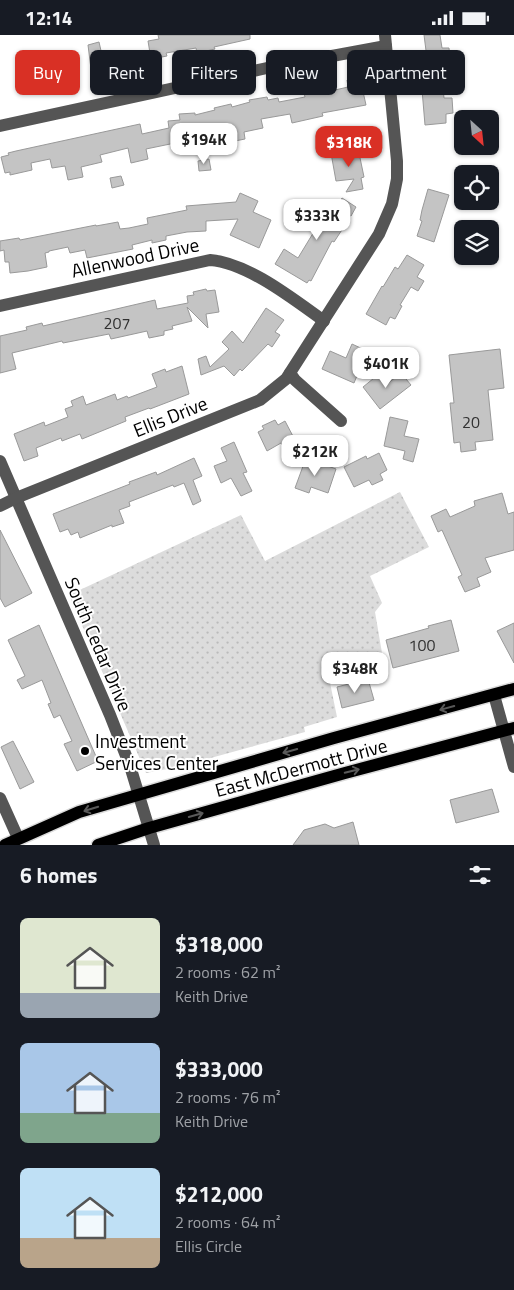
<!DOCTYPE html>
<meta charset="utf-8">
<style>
:root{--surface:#171b24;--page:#20242c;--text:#f1f3f6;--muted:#9ea1a6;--accent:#d93025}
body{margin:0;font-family:"Titillium Web",sans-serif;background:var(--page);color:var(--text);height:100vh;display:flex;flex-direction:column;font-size:19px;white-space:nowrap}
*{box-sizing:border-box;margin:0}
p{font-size:16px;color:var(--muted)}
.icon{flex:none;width:28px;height:28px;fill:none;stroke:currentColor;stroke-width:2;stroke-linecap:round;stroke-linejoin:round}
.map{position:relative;height:810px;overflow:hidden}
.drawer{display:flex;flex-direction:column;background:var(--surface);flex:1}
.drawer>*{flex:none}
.guide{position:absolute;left:15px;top:15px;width:485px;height:45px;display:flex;gap:10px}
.needle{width:32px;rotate:153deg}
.buttons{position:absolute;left:454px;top:75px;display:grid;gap:10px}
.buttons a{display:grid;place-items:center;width:45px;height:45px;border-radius:8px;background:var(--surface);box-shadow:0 1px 4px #0004;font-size:25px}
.price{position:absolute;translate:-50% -42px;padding:0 11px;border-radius:10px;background:#fff;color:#222;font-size:16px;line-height:32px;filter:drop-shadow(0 1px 2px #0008)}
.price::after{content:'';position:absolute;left:50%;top:30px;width:15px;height:11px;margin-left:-8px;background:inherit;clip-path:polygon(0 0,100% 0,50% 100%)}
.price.on{background:var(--accent);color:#fff}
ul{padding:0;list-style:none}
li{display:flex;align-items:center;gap:15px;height:125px;padding:0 20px}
li span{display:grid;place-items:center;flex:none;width:140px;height:100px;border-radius:8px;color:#555}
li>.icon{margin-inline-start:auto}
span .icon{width:60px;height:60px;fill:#fffc;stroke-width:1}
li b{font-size:21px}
h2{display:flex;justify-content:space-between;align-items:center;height:60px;padding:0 20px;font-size:21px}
.pill{padding:0 18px;border-radius:8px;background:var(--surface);box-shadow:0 1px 4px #0004;font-size:18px;line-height:45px}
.pill.on{background:var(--accent);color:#fff}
.status{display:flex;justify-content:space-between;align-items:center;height:35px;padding:0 25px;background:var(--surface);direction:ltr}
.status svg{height:14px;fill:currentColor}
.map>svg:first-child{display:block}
.grass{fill:url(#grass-dots)}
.building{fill:#c4c4c4;stroke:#999}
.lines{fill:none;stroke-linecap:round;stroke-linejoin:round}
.major-casing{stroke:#dbdbdb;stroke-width:15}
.minor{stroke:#555;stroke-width:12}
.major{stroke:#000;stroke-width:12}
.oneway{stroke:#595959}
.poi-dot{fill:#000;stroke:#fff;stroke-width:2}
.labels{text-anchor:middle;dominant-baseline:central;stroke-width:4;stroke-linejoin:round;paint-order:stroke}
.number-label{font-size:16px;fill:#313131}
.street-label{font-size:19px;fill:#000;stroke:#fff}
.poi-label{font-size:19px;fill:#000;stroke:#fff;text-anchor:start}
</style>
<div class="status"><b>12:14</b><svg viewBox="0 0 49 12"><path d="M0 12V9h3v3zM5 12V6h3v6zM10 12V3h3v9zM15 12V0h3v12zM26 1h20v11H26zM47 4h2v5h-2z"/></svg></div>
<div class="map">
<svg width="514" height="810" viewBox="0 0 514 810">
<defs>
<pattern id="grass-dots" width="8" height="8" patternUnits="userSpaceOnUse" patternTransform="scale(1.25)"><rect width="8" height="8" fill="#dcdcdc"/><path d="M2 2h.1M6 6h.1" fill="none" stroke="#bbb" stroke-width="1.8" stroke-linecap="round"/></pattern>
</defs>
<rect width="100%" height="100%" fill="#fff"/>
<path class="grass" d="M400,457l29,55 -59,29 12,27 -7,9 7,41 -55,15 10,49 -33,10 1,5 -127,35 -32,6 -77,-178 172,-80 24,46z"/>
<g class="building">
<path d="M158,0h92v4l-36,8 1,2 -18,4 -1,-5 -30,5 1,3 -16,3 -3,-18 11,-2z"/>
<path d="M424,0h16l2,13h7l3,30 -10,1 2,19h8l1,15 -7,1v9l-21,2 -5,-59h8z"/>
<path d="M99,7l3,13 20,-4 4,19 -34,7 -4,-32z"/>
<path d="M52,28l5,22 -35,8 -5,-21z"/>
<path d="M360,43l6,27 -44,8 1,3 -31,7 -2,-9 -29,5 2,9 -19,4 1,7 -15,3 -2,-14 -31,7 1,12h-22l-1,-4 -29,6 2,10 -17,4 -3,-15 -28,7 2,7 -21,5 2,10 -15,3 -3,-14 -13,2 -2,-9 -19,4 1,7 -22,5v-3l-5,1 -4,-16 8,-2 -1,-2 8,-2 124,-27 2,10 27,-6 -1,-7 12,-1 -1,-6 16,-1v2l20,-5 -1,-2 17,-4 1,3 18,-5 -1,-2 18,-3 1,3 10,-2 1,4 26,-5 -2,-8 13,-3 2,8 30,-7 -1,-7z"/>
<path d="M356,114l1,5 2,-1 5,24 -3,1 2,11 -17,3 8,-13 -18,2 -5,-28z"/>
<path d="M209,124l2,11 -12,1 -1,-10z"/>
<path d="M121,141l3,9 -12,3 -2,-10z"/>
<path d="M428,154l21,6 -15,47 -17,-6 5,-15 -2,-1 2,-10z"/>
<path d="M240,158l18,8 -5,11 18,8 -12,28 -29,-13 8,-16 -32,2v10l-19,1 -21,4v4l-14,3v-3l-20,5 1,4 -46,9 -2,-8 -15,3 -2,-6 -19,4v1l-4,1 2,14 -19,4 -18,2 -1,-11h-4l-1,-12 -4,1v-10l19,-3 1,2 76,-15v1l22,-4 2,7 9,-1 19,-4 -1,-6 40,-8 -1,-4 50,-4z"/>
<path d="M342,163l14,9 -5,9 -5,-2 -1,3 4,2 -15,23 -2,-1 -21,40 -2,-1 -2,3 -32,-19 9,-15 14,9 17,-28 -11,-7 12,-17 15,9z"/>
<path d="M407,220l17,10 -7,12 7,4 -6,10 -7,-4 -11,18 2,1 -7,13 -5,-2 -4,8 -20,-11 16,-28 1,1 12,-20 3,2z"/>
<path d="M206,254l1,2 8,-1 4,22 -13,2 2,14 -21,-21 5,14 -20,5 1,3 -9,2v4l-15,3 -2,-7 -36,8 -2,-5 -46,9 -1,-2 -50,12 4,16 -16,4v-37l27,-6 -1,-3 16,-4 1,3 112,-26 2,9 31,-6 -1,-7 7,-1 -1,-3z"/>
<path d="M266,273l18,12 -9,12 5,3 -8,12 -4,-3 -26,27 -2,-2 -6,7 -10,-10 -23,9 -3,-16 8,-3 4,11 19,-18 -7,-7 10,-11 11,12z"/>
<path d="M352,309l15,7 -13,32 -32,-14 8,-18 16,7z"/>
<path d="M500,314l4,39 -16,2 5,50 -18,2 1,8 -15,2 -1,-10 -6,1 -4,-40h4l-5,-48z"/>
<path d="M182,331l7,28 -39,15 -1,-1 -24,9 1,4 -44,18 -2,-5 -18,7 -1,-3 -25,10 2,8 -14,5 -10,-27 30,-12 1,4 23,-9 -3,-8 8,-3 -2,-5 12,-5 3,9 29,-11 2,6 10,-4 1,2 29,-11 -5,-13 13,-5 1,3z"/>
<path d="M401,338l10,12 -31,24 -17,-22 16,-13 8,10z"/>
<path d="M390,382l18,4 -4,15 15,3 -6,23 -10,-3 2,-8 -21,-5z"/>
<path d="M275,385l3,5 7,-4 11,21 -12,6 -3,-5 -14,8 -9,-19 6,-3 -2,-3z"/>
<path d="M234,407l13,30 -4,1 9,18 -11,5 -10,-18 -10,5 -7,-17 13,-5 -6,-13z"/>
<path d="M379,418l8,17 -7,4 3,6 -11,5 -3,-5 -15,7 -10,-20 22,-11 1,3z"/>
<path d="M194,423l8,18 -9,4 8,21 -8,4 -9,-22 -10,4 -1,-2 -44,17 1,4 -11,4 5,13 -12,4v-2l-32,13 -2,-6 -7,3 -3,-6 -8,3 -7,-18 77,-30 -1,-2 27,-10 1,3z"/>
<path d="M306,423l30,11 -8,24 -17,-6 -2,6 -14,-5z"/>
<path d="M502,458l6,21 6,-2v38l-29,8 6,14 -14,6 3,8 -15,6 -7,-15 4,-2 -20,-45 -4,2 -7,-16 15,-7 4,8 25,-11 -1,-5z"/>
<path d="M0,495l32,63 -27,14 -5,-9z"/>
<path d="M451,585l8,31 -66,17 -7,-28 43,-12 -1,-2z"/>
<path d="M514,588v40l-17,-32z"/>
<path d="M39,590l59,136 -21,10 -13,-27 8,-3 -12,-26 -6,3 -6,-14 3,-1 -9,-23 -20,9 -5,-9 8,-4 -17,-36z"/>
<path d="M368,644l6,21 -32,8 -5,-21z"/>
<path d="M13,706l21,41 -14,7 -19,-42z"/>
<path d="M492,754l7,23 -43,11 -6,-23z"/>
<path d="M353,787l6,23h-66l11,-15 21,-6 9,4z"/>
</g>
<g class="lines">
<defs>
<g id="major">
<path d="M5,810l74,-33 255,-74 180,-49"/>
<path d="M98,810l51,-17 196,-55 169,-45"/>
</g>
</defs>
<use href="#major" class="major-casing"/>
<g class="minor">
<path d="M0,91l267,-58 119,-22"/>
<path d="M0,271l210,-46c38,3 83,39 114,61"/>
<path d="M290,338l5,7 46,41"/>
<path d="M0,426l110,254 20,51 24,79"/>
<path d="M0,471l16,-8 244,-98 26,-21 93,-145 13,-30 5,-25v-18l-12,-126"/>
<path d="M494,660l20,72"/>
<path d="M0,763l18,40"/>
</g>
<use href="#major" class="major"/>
</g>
<defs><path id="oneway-shaft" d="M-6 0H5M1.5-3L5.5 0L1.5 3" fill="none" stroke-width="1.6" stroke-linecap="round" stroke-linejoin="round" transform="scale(1.25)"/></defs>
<g class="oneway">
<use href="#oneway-shaft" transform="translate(447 673) rotate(165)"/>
<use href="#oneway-shaft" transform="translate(290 716) rotate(164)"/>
<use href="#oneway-shaft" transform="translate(352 736) rotate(-14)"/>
<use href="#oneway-shaft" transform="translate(91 774) rotate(163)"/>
<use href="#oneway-shaft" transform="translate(196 780) rotate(-16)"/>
</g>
<circle class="poi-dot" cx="85" cy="716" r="5"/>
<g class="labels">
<g class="number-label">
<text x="117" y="288">207</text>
<text x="471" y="387">20</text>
<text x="422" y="610">100</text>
</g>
<g class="street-label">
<text transform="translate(135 222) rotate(-12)">Allenwood Drive</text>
<text transform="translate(170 381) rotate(-22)">Ellis Drive</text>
<text transform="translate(99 609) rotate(67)">South Cedar Drive</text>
<text transform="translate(301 732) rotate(-15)">East McDermott Drive</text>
</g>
<g class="poi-label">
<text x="95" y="705">Investment<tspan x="95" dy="22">Services Center</tspan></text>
</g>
</g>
</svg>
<div class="buttons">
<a><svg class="needle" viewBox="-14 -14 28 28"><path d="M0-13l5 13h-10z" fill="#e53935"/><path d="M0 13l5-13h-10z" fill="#9ea1a6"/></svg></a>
<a><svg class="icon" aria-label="locate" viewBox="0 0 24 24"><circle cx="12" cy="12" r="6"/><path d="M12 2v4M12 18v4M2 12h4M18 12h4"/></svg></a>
<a><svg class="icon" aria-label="layers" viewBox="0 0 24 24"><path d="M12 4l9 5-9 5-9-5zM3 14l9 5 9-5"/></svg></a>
</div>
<b class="price" style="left:204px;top:130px">$194K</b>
<b class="price on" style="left:349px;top:133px">$318K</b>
<b class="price" style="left:317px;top:206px">$333K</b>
<b class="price" style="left:386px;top:354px">$401K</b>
<b class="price" style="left:315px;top:442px">$212K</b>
<b class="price" style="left:355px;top:659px">$348K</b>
<div class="guide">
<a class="pill on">Buy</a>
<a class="pill">Rent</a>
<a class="pill">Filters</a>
<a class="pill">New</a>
<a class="pill">Apartment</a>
</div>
</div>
<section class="drawer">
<h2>6 homes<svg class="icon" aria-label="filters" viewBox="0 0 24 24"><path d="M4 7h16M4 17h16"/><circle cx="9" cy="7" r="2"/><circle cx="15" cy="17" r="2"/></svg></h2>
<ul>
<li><span style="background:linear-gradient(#dfe7d0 75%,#9aa5b1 0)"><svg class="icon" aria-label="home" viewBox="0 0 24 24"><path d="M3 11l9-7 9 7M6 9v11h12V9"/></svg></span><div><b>$318,000</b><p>2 rooms · 62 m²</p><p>Keith Drive</p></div></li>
<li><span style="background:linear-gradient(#a9c7e8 70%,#7fa58c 0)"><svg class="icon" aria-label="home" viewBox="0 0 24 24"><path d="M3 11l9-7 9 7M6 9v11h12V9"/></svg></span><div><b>$333,000</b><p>2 rooms · 76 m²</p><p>Keith Drive</p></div></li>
<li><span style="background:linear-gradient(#bfe0f5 70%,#b9a48a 0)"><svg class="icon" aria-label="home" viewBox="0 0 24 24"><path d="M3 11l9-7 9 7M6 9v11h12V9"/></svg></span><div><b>$212,000</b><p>2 rooms · 64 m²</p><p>Ellis Circle</p></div></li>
</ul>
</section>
